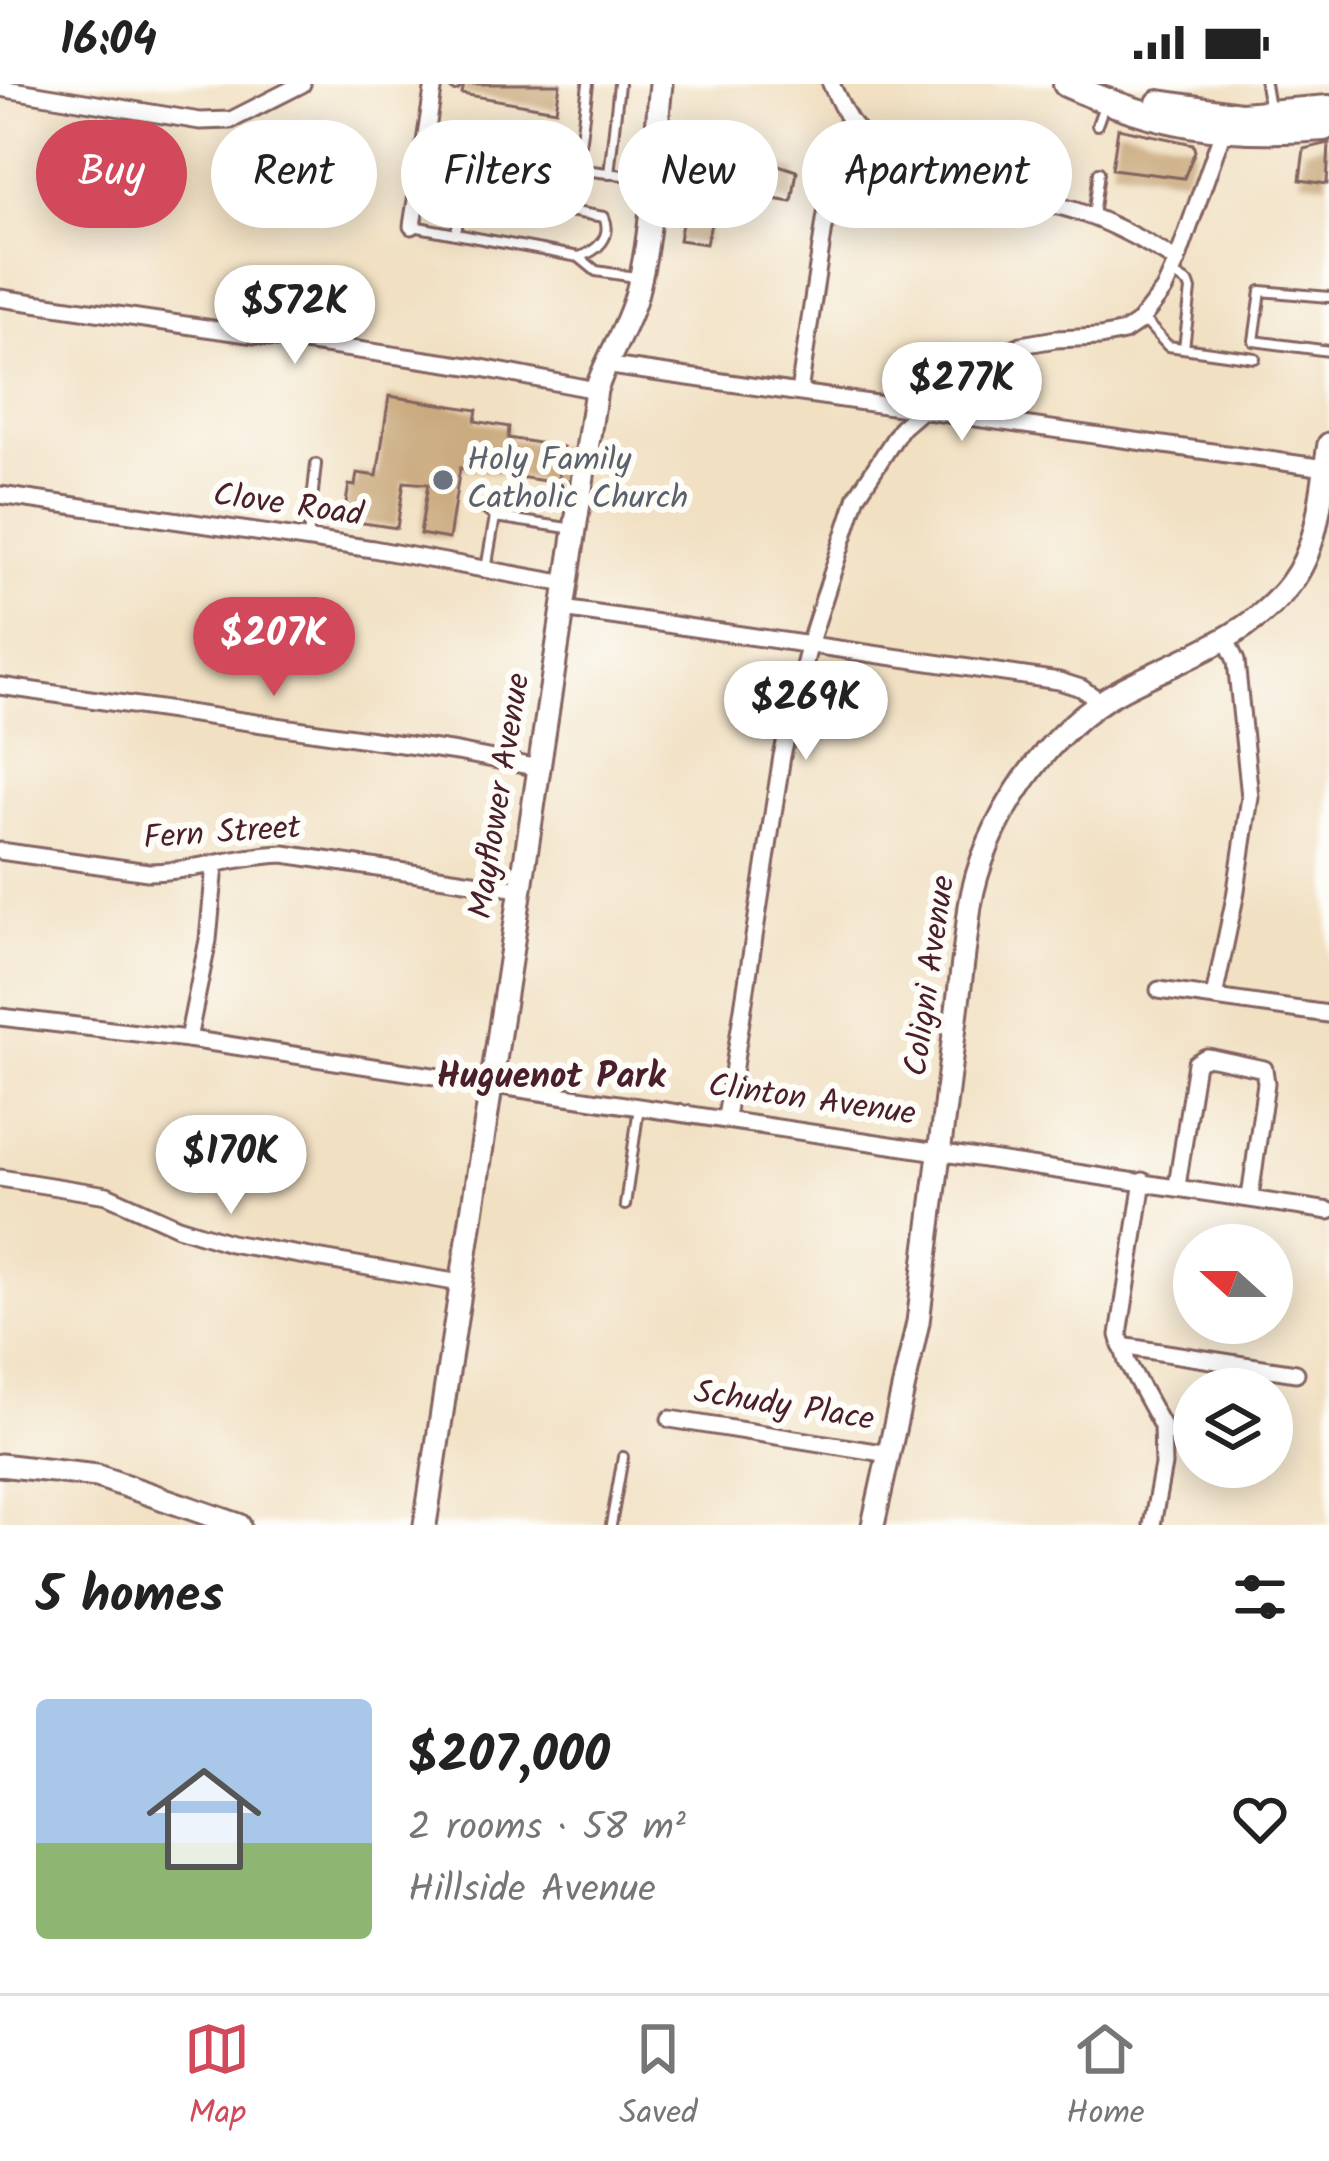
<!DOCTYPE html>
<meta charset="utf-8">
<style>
:root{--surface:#fff;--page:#f6f6f6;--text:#222;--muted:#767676;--line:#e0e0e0;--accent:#d1495b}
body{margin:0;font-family:Kalam,sans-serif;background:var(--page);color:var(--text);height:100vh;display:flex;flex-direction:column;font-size:45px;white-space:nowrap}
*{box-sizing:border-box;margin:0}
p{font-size:39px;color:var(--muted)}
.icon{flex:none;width:66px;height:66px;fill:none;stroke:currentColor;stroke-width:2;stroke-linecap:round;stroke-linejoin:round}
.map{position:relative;height:1441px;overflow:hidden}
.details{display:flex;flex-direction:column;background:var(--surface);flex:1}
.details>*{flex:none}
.top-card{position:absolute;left:36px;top:36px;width:1257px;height:108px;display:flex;gap:24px}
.needle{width:78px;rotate:291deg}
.buttons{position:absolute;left:1173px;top:1140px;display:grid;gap:24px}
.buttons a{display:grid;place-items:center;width:120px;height:120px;border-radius:50%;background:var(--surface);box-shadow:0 6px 30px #0003;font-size:60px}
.price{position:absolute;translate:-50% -102px;padding:0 27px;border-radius:42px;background:#fff;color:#222;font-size:39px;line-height:78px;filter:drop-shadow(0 3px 6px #0008)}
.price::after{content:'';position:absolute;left:50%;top:72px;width:36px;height:27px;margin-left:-18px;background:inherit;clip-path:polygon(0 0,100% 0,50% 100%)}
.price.on{background:var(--accent);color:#fff}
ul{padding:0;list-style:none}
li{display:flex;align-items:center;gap:36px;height:300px;padding:0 36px}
li span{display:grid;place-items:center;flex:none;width:336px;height:240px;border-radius:12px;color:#555}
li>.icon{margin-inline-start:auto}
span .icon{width:144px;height:144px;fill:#fffc;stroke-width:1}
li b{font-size:51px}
h2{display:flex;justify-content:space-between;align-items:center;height:144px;padding:0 36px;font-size:51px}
.chip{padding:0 42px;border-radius:54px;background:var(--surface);box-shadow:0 6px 30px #0003;font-size:42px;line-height:108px}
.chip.on{background:var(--accent);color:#fff}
.status{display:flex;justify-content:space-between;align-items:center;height:84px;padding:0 60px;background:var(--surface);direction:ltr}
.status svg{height:33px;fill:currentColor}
.dock{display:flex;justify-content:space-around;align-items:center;height:168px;border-top:3px solid var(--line);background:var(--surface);font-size:33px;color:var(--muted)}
.dock a{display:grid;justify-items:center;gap:6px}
.dock .on{color:var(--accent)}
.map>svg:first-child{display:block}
.building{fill:#c9a97d}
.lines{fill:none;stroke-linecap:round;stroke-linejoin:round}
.lane-casing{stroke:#846360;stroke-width:14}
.street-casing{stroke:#846360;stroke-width:21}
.secondary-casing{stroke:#846360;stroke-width:27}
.primary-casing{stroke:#846360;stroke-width:30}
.lane{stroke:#fff;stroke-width:8}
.street{stroke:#fff;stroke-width:15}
.secondary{stroke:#fff;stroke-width:21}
.primary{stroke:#fff;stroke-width:24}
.worship-dot{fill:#6b7280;stroke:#fdfcf7;stroke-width:4.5}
.labels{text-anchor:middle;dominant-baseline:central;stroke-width:12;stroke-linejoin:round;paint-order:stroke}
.worship-label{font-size:33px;fill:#5b616d;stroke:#fdfcf7;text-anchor:start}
.street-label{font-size:33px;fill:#4a1f2b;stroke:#fdfcf7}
.neighbourhood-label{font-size:36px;font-weight:bold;fill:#4a1f2b;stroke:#fdfcf7}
</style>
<div class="status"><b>16:04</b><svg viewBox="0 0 49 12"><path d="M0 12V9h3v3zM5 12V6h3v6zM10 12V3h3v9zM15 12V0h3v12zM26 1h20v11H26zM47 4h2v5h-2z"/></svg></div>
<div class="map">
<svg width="1329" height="1441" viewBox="0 0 1329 1441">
<rect width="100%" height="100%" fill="#fdfcf7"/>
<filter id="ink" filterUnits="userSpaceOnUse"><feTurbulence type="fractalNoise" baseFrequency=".00833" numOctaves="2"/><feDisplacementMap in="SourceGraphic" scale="24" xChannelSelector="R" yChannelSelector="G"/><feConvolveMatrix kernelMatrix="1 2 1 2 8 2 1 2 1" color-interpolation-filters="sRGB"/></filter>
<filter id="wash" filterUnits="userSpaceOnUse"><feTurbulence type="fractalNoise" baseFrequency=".004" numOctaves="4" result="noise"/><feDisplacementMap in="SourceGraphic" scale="48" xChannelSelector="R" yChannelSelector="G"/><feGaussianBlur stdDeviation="2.7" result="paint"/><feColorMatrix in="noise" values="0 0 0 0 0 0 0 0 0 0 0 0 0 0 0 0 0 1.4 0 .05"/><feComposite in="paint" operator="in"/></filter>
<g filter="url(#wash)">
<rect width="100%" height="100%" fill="#f1e0c2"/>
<g id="blocks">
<g class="building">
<path d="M464,0h96l-4,26 -94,-16z"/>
<path d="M1118,44l75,16 2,7 -11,27 -72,-9z"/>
<path d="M728,53l41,7 -3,17 31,10 -5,31 -37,-6 -3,22 -38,-6 -8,32 -27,-4 4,-22 -5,-1 9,-23 7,-4 20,3 3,-15 9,1 5,-30 -4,-1z"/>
<path d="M1329,59l-2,41 -27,-4 4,-31z"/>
<path d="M389,312l88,14 -2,11 34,6 -1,11 55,9 -5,36 -98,-15 -11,71 -29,-5 8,-50 -24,-2 -7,46 -54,-8 6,-35 6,1 2,-13 20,3z"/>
</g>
</g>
</g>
<g filter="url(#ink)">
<use href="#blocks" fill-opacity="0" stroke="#846360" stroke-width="3"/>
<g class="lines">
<defs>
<g id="lane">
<path d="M588,0l-11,85 76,10"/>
<path d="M1265,0l4,23"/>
<path d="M455,2v-2"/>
<path d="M1097,41l8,-22"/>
<path d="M609,90l10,-90"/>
<path d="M1093,132l6,-44"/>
<path d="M413,142l166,31 17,14 39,6"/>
<path d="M456,150l6,-41 142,24c9,20 -7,34 -25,40"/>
<path d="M1173,190l16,10 2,6 -7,58"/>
<path d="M1329,213l-68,-6 -7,50 75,10"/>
<path d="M1144,236l24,26 87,12"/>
<path d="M469,422l16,3 10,8"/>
<path d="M308,454l8,-74"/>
<path d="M486,485l9,-52 79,12"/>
<path d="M625,1121l14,-98"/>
<path d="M611,1441l12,-68"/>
</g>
<g id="street">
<path d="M831,0c7,14 13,29 22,41 53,68 149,62 223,86 36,12 69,30 101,50"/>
<path d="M0,4l200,33 31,-1 71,-36"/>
<path d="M412,142l22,-142"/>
<path d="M0,214l482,70 114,22"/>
<path d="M604,281l721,103"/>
<path d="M799,308l37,-244 18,-22"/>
<path d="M0,411l373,54 194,35"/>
<path d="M563,525l496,72 22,7 19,13"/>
<path d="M0,602l457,66 82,16"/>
<path d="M0,767l148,21c47,0 90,-17 136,-18l235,35"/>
<path d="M1159,906l169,24"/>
<path d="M1214,913l21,-100 15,-100 -14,-136 -10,-22"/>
<path d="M0,933l188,22 1141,172"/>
<path d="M188,955l20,-99 7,-74"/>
<path d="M726,1034l56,-362 28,-114 47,-146 45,-69 71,-61 48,-21 35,-6 44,-2 24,-5 15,-10 25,-32 13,-29 49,-139"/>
<path d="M0,1094l107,17 71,32 52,16 230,40"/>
<path d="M1143,1097l-24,154 8,27 35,64 1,39 -11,60"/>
<path d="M1177,1102l19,-123 10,-6 7,1 51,11 2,14 -16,114"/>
<path d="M1121,1262l175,27"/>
<path d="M670,1335l219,35"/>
</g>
<g id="secondary">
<path d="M0,1381l97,11 142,49"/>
<path d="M425,1441l171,-1135c11,-33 31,-61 40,-94 19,-69 17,-141 25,-212"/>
<path d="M873,1441l45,-203 52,-416c13,-82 78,-179 153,-217 59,-31 127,-51 168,-106 29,-38 30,-94 38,-139"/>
</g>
<g id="primary">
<path d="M1066,0c90,41 160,52 258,44l5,-5"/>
<path d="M1159,19l82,12 88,-7"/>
</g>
</defs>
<use href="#lane" class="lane-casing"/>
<use href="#street" class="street-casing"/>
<use href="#secondary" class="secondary-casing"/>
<use href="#primary" class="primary-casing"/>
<use href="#lane" class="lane"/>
<use href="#street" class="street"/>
<use href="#secondary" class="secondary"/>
<use href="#primary" class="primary"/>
</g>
</g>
<circle class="worship-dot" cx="443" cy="396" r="12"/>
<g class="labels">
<g class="worship-label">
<text x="467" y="377">Holy Family<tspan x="467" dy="38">Catholic Church</tspan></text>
</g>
<g class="street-label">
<text transform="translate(288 422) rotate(8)">Clove Road</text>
<text transform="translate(501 712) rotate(-81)">Mayflower Avenue</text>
<text transform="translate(222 750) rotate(-4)">Fern Street</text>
<text transform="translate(931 892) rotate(-82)">Coligni Avenue</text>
<text transform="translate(812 1017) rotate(8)">Clinton Avenue</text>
<text transform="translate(784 1323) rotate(9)">Schudy Place</text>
</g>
<g class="neighbourhood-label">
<text x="551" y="993">Huguenot Park</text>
</g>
</g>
</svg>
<div class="buttons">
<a><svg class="needle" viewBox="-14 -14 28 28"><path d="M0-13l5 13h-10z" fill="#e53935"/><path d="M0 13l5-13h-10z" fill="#767676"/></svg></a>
<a><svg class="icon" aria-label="layers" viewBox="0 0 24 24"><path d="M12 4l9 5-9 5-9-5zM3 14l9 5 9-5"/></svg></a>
</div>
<b class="price" style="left:295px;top:283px">$572K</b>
<b class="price" style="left:962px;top:360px">$277K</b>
<b class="price on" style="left:274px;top:615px">$207K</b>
<b class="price" style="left:806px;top:679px">$269K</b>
<b class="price" style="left:231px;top:1133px">$170K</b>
<div class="top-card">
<a class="chip on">Buy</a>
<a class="chip">Rent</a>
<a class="chip">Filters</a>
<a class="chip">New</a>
<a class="chip">Apartment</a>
</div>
</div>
<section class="details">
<h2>5 homes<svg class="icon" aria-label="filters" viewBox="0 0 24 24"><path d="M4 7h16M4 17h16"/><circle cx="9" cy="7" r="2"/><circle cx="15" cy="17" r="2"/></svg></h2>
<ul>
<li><span style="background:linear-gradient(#a9c7e8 60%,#8fb573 0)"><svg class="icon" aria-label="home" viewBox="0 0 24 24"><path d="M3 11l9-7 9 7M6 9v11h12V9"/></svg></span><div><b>$207,000</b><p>2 rooms · 58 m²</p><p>Hillside Avenue</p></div><svg class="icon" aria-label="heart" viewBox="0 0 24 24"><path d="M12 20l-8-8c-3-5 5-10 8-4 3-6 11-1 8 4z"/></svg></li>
</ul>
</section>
<nav class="dock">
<a class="on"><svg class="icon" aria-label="map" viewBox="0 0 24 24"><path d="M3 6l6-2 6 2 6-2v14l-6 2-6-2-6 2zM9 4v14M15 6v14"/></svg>Map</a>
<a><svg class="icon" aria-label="saved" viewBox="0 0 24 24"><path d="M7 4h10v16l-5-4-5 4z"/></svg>Saved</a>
<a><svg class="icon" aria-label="home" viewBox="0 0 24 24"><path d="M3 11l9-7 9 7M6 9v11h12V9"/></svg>Home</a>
</nav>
